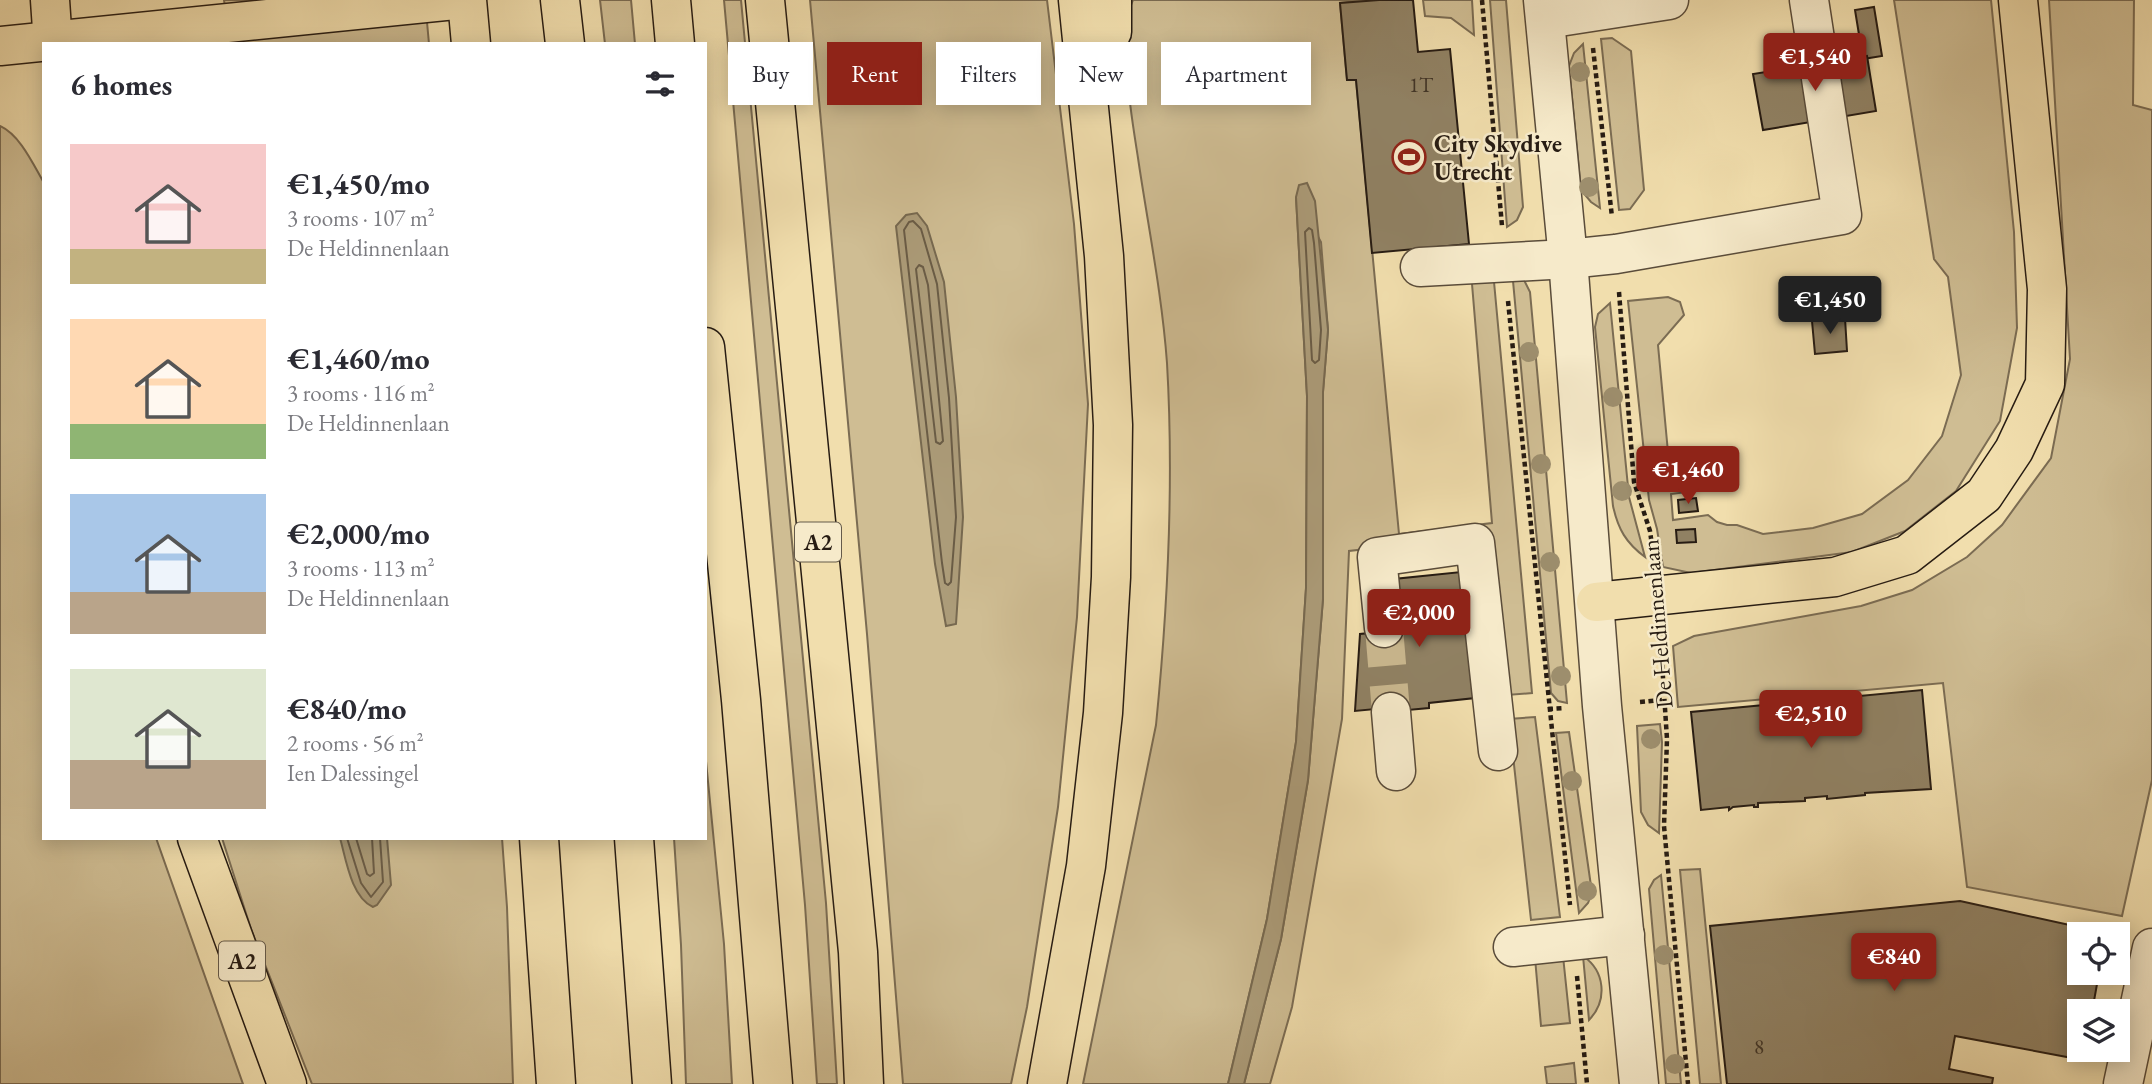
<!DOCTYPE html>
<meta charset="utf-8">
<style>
:root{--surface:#fff;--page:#f7f7f7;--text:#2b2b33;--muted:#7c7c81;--accent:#8f2418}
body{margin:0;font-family:"EB Garamond",serif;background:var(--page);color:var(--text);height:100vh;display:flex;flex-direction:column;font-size:26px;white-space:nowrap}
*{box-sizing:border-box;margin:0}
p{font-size:23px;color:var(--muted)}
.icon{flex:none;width:38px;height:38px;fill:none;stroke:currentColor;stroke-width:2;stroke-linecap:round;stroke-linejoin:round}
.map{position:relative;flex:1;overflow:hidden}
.panel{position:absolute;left:42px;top:42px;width:665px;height:798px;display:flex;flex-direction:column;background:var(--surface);border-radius:0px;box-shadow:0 4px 18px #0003}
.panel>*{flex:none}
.top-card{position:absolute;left:728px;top:42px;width:665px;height:63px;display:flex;gap:14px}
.controls{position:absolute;left:2067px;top:922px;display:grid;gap:14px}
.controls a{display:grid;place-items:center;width:63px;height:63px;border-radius:0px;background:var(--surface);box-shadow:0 4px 18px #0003;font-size:35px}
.price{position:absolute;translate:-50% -60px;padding:0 16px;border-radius:7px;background:var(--accent);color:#fff;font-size:23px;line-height:46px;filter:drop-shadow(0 2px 4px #0008)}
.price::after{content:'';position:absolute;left:50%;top:42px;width:21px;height:16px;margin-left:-10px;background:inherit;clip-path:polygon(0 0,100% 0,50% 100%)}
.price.current{background:#222;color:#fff}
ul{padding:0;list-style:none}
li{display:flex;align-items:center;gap:21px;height:175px;padding:0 28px}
li span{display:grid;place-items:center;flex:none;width:196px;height:140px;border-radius:0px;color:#555}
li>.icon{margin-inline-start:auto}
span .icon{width:84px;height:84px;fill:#fffc;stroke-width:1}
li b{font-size:30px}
h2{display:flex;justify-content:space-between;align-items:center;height:84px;padding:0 28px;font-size:30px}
.tag{padding:0 24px;border-radius:0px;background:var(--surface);box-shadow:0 4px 18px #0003;font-size:24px;line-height:63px}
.tag.current{background:var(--accent);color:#fff}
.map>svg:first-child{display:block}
.green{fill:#cfbd93;stroke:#7b6c53;stroke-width:2}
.water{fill:#ac9c79;stroke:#776950;stroke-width:2}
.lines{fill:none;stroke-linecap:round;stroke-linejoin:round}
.shore{stroke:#6a5c46;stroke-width:2}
.building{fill:#908163;stroke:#271c13;stroke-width:2}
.minor-tunnel{stroke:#c9b78e;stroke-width:38;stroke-dasharray:38 19;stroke-linecap:butt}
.minor-casing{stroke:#5a4c3a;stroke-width:41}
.major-casing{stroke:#271c13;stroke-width:41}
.highway-casing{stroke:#271c13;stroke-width:41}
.path{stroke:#271c13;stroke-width:4.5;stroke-dasharray:5 3.5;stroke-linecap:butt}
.minor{stroke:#f6eaca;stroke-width:38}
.major{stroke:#f1dead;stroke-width:38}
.highway{stroke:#f1dead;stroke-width:38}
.tree{fill:#9d8e6d}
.labels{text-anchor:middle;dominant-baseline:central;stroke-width:5;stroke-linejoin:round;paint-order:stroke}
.number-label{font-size:21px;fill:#413527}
.shield{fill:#f6eaca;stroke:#655a4a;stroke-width:2}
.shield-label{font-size:23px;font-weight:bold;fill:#271c13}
.poi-label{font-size:24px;font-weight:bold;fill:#271c13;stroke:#f6eaca;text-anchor:start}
.street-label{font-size:24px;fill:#271c13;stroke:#f6eaca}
</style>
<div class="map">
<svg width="2152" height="1084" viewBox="0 0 2152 1084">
<rect width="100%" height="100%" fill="#f1dead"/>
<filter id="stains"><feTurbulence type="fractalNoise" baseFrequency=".00286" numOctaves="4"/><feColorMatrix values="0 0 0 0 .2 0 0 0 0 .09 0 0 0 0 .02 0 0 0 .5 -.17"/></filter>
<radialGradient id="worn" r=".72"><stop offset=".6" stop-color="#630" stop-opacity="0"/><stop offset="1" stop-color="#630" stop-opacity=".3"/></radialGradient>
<g class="green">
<path d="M224,0h201l4,44h-199z"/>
<path d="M600,0h31l4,44h-30z"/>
<path d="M724,0h17l7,75 78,828 11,181h-20l-12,-179z"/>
<path d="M810,0h237l27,224 14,180 -11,213 -19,190 -31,200 -16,77h-108l-36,-450z"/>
<path d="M1133,0h234l-27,3 7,77h9l43,454 93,-11 -21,-251 22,-1 39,422 -25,2 -17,-160 -141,16 -7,168 -50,288 -22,77h-26l37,-145 27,-159 15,-181v-207l5,-62 -7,-88 -25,-45 11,199 -1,192 -10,154 -29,177 -39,165h-145l73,-359c12,-120 18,-242 11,-362 -5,-69 -19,-137 -29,-205 -6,-39 -21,-123 -5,-158z"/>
<path d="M1423,0h49l2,35 -23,-17 -26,-2z"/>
<path d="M1490,0h16l17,207 -6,13 -10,7z"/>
<path d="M1894,0h97l23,232 3,96 -17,93 -44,70 -51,40 -53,21 -161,21 -28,-6 -6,-38 -8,-29 -21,-199 40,-4 12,5 4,13 -26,30 11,118 33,27 -31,4 2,26 35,-5 9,7 10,3h10l26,9 50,-6 49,-14 46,-34 34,-44 19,-61 -13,-98 -14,-18z"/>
<path d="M2049,0h85l-1,105 19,5v670l-30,136 -155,-29 -24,-204 -265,24 -5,-61 21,-10 167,-30 51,-16 55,-33 35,-32 49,-67 19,-99z"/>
<path d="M1612,38l19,13 13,139 -14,19 -11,1 -18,-171z"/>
<path d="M1583,44l17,164 -9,-6 -10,-12 -12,-124 5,-13z"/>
<path d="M0,126c20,9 33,38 44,57v655h112l87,246h-243z"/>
<path d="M1512,270l10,6 8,16 37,411 -9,-2 -7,-8z"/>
<path d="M1610,303l19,194 16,60c-19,-14 -27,-28 -32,-51l-18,-179 3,-13z"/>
<path d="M1535,717l25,200 -29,3 -22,-201z"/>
<path d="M1660,724l2,18 -3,91 -11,-8 -7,-13 -4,-86z"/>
<path d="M1569,732l23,161 -4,10 -9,10 -23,-180z"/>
<path d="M705,751l19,193 8,140h-46l-5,-139 -7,-107h31z"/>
<path d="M222,838h280l5,69 6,177h-201l-61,-155z"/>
<path d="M1700,869l21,215h-21l-20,-214z"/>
<path d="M1661,875l20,209h-15l-17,-195 5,-9z"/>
<path d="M1563,956l7,67 -29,3 -6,-68z"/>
<path d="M1583,956c22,15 25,44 6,64z"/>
<path d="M1574,1063l2,21h-29l-2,-17z"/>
</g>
<g class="water">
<path d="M1307,183l8,18 13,129 -5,62v207l-15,181 -27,159 -37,145h-16l39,-165 29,-177 10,-154 1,-192 -11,-199 3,-12z"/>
<path d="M917,213l10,13 17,56 12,115 7,120 -7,107 -10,2 -11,-62 -39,-338 10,-11z"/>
<path d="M340,838h47l4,47 -14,20 -4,2c-22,-10 -27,-48 -33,-69z"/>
</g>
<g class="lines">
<g class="shore">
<path d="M913,221l8,8 16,55 12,114 7,119 -5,65 -3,3 -3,-2 -3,-20 -38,-333 5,-8z"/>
<path d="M1309,228l3,2 2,13 7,87 -2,30 -4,3 -3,-3 -7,-128z"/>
<path d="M919,265l4,2 5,18 15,156 -3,3 -4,-2 -20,-173z"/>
<path d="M347,838l14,45 10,14 12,-15 -3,-44"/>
<path d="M356,838l11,36 3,2 4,-3 -2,-35"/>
</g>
</g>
<g class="building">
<path d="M1379,0h34l5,52 32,-3 19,195 -97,9 -16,-173h-9l-7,-77z"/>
<path d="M1874,7l8,49 -19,3 -8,-49z"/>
<path d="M1867,56l9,55 -113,19 -10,-56z"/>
<path d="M1845,318l2,33 -32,3 -3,-33z"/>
<path d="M1696,498l2,13 -19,2 -1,-13z"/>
<path d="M1695,529l1,13 -19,1 -1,-13z"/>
<path d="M1461,572l14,126 -46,5v5l-21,2 -1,-4 -52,5 5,-77 39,-4 -5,-51z"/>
<path d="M1922,690l9,99 -66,4v2l-38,4v-3l-22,2v3l-47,2v4h-4v-2l-21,2 -4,3v-3l-28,3 -10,-98z"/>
<path d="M1960,901l146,32 -27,1v39h20l-7,39h-13v38h6l-2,10 -128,-24 -6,33 44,9 -1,6h-265l-17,-158z"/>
</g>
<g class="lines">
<path class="minor-tunnel" d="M1384,628l7,84"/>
<defs>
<g id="minor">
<path d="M1543,0l25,259 34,447 37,378"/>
<path d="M1546,19l123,-19"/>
<path d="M1420,267l148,-8 48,-5 226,-39 -33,-215"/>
<path d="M1384,628l-7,-71 98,-14 23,208"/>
<path d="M1391,712l5,59"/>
<path d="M1513,947l112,-12"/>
<path d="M2123,1084l29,-136"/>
</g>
<g id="major">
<path d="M0,46l455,-46"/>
<path d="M1596,602l239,-25 72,-22 77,-60 30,-45 31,-66 2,-95 -29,-289"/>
</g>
<g id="highway">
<path d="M50,0l3,44"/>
<path d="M467,0l4,44"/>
<path d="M560,0l5,44"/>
<path d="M671,0l4,44"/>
<path d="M765,0l93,952 6,132"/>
<path d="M1087,72l25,-40v-32"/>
<path d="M705,347l36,353 32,384"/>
<path d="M197,838l90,246"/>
<path d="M539,838l17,246"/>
<path d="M634,838l18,246"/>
<path d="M1047,1084l39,-218 17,-153 8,-136 2,-152 -9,-169 -26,-256"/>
</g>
</defs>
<use href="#minor" class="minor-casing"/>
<use href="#major" class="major-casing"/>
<use href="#highway" class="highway-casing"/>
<g class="path">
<path d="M1482,0l20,226"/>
<path d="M1593,48l19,169"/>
<path d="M1619,292l15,190 16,49 4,29"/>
<path d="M1508,301l62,604"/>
<path d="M1660,631l7,108 -3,87 24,258"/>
<path d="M1640,702l23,-2"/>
<path d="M1548,709l17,-1"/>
<path d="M1577,976l10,108"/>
</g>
<use href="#minor" class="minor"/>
<use href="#major" class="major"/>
<use href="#highway" class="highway"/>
</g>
<g class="tree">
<circle cx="1580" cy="72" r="10"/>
<circle cx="1589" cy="187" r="10"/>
<circle cx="1529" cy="352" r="10"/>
<circle cx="1613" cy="397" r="10"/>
<circle cx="1541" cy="464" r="10"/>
<circle cx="1622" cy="491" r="10"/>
<circle cx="1550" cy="562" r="10"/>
<circle cx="1561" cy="676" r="10"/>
<circle cx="1651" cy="739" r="10"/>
<circle cx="1572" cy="781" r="10"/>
<circle cx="1587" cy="891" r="10"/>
<circle cx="1664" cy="955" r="10"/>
<circle cx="1675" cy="1064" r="10"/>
</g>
<defs>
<symbol id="stadium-ring" viewBox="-11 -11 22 22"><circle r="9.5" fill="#f6eaca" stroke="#8f2418" stroke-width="1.5"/><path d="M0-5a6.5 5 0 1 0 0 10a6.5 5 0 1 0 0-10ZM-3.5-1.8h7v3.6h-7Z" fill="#8f2418"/></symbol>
</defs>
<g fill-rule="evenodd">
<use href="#stadium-ring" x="1390" y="138" width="38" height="38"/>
</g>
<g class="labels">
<g class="number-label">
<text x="1421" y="84">1T</text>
<text x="1759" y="1046">8</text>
</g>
<g class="shield">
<rect x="795" y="522.5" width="46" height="39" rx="5"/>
<rect x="219" y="941.5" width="46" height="39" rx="5"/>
</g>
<g class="shield-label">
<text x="818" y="542">A2</text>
<text x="242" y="961">A2</text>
</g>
<g class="poi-label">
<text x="1434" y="143">City Skydive<tspan x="1434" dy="28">Utrecht</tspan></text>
</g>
<g class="street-label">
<text transform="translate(1657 624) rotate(-95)">De Heldinnenlaan</text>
</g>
</g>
<rect width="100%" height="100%" filter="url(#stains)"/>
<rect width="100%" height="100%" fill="url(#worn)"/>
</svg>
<div class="controls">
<a><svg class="icon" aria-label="locate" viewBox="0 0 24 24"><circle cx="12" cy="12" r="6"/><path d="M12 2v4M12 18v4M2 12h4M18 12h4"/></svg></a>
<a><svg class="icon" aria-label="layers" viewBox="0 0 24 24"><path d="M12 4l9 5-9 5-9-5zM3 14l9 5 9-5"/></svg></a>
</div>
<b class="price" style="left:1815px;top:93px">€1,540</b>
<b class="price current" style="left:1830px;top:336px">€1,450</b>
<b class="price" style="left:1688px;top:506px">€1,460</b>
<b class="price" style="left:1419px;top:649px">€2,000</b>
<b class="price" style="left:1811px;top:750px">€2,510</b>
<b class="price" style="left:1894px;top:993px">€840</b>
<div class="top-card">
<a class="tag">Buy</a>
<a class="tag current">Rent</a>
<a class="tag">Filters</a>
<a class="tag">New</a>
<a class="tag">Apartment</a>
</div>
<section class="panel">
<h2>6 homes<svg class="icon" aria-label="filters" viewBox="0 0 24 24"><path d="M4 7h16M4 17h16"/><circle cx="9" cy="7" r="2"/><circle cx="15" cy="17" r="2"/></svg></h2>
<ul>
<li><span style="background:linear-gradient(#f6c9c9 75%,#c2b280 0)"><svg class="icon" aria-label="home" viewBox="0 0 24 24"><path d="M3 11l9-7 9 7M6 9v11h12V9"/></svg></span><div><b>€1,450/mo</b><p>3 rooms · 107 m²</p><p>De Heldinnenlaan</p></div></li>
<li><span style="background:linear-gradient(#ffd9b3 75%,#8fb573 0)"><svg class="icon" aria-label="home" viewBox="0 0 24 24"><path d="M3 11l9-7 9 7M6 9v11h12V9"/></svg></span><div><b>€1,460/mo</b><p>3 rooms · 116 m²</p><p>De Heldinnenlaan</p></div></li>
<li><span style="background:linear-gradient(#a9c7e8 70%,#b9a48a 0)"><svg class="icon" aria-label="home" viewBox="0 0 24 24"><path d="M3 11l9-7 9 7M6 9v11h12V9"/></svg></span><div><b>€2,000/mo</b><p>3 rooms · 113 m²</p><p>De Heldinnenlaan</p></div></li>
<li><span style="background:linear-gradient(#dfe7d0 65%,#b9a48a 0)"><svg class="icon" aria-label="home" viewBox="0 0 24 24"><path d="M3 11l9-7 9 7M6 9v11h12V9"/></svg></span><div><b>€840/mo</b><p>2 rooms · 56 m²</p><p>Ien Dalessingel</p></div></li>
</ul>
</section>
</div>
